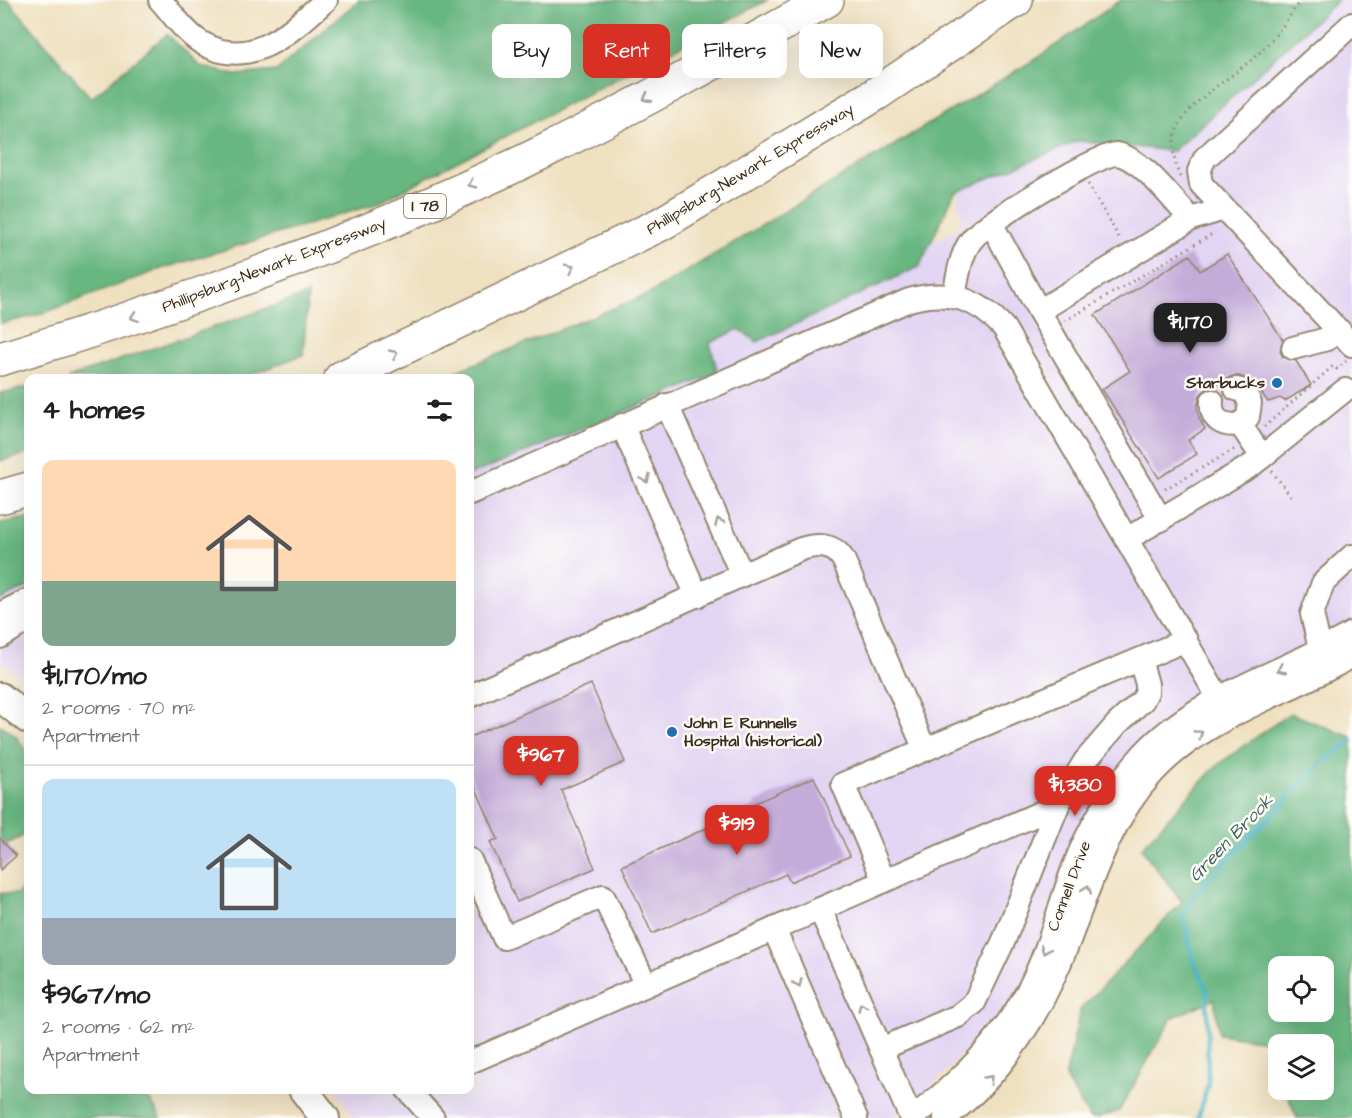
<!DOCTYPE html>
<meta charset="utf-8">
<style>
:root{--surface:#fff;--page:#f6f6f6;--text:#202124;--muted:#757577;--line:#e0e0e0;--accent:#d93025}
body{margin:0;font-family:"Architects Daughter",sans-serif;background:var(--page);color:var(--text);height:100vh;display:flex;flex-direction:column;font-size:22px;white-space:nowrap}
*{box-sizing:border-box;margin:0}
p{font-size:20px;color:var(--muted)}
.icon{flex:none;width:33px;height:33px;fill:none;stroke:currentColor;stroke-width:2;stroke-linecap:round;stroke-linejoin:round}
.map{position:relative;flex:1;overflow:hidden}
.sheet{position:absolute;left:24px;top:374px;width:450px;height:720px;display:flex;flex-direction:column;background:var(--surface);border-radius:12px;box-shadow:0 6px 24px #0002}
.sheet>*{flex:none}
.hud{position:absolute;left:492px;top:24px;width:570px;height:54px;display:flex;gap:12px}
.fabs{position:absolute;left:1268px;top:956px;display:grid;gap:12px}
.fabs a{display:grid;place-items:center;width:66px;height:66px;border-radius:12px;background:var(--surface);box-shadow:0 6px 24px #0002;font-size:30px}
.price{position:absolute;translate:-50% -51px;padding:0 14px;border-radius:12px;background:var(--accent);color:#fff;font-size:20px;line-height:39px;filter:drop-shadow(0 2px 3px #0008)}
.price::after{content:'';position:absolute;left:50%;top:36px;width:18px;height:14px;margin-left:-9px;background:inherit;clip-path:polygon(0 0,100% 0,50% 100%)}
.price.selected{background:#222;color:#fff}
ul{padding:0;list-style:none}
li{display:grid;align-content:center;gap:12px;height:318px;padding:0 18px}
li+li{border-top:2px solid var(--line)}
li span{display:grid;place-items:center;height:186px;border-radius:12px;color:#555}
li>.icon{margin-inline-start:auto}
span .icon{width:108px;height:108px;fill:#fffc;stroke-width:1}
li b{font-size:26px}
h2{display:flex;justify-content:space-between;align-items:center;height:72px;padding:0 18px;font-size:26px}
.tag{padding:0 21px;border-radius:12px;background:var(--surface);box-shadow:0 6px 24px #0002;font-size:21px;line-height:54px}
.tag.selected{background:var(--accent);color:#fff}
.map>svg:first-child{display:block}
.built{fill:#e2d4f3}
.forest{fill:#68b680;stroke:#52704f;stroke-width:1.5;fill-rule:evenodd}
.lines{fill:none;stroke-linecap:round;stroke-linejoin:round}
.stream{stroke:#45b0c3;stroke-width:4.5}
.building{fill:#c4acd9}
.minor-casing{stroke:#95856f;stroke-width:26}
.major-casing{stroke:#95856f;stroke-width:32}
.highway-casing{stroke:#95856f;stroke-width:36}
.path{stroke:#95856f;stroke-width:3;stroke-dasharray:1.5 4.5;stroke-linecap:butt}
.minor{stroke:#fff;stroke-width:22}
.major{stroke:#fff;stroke-width:28}
.highway{stroke:#fff;stroke-width:33}
.oneway{stroke:#a79f9a}
.poi-dot{fill:#1f6fb2;stroke:#fdfcf7;stroke-width:2}
.labels{text-anchor:middle;dominant-baseline:central;stroke-width:5;stroke-linejoin:round;paint-order:stroke}
.shield{fill:#fdfcf7;stroke:#75695f;stroke-width:1.5}
.shield-label{font-size:15px;font-weight:bold;fill:#3b2a1e}
.street-label{font-size:16px;fill:#3b2a1e;stroke:#fdfcf7}
.poi-label{font-size:16px;font-weight:bold;fill:#3b2a1e;stroke:#fdfcf7;text-anchor:end}
.water-label{font-size:18px;font-style:italic;fill:#3f6060;stroke:#fdfcf7}
</style>
<div class="map">
<svg width="1352" height="1118" viewBox="0 0 1352 1118">
<rect width="100%" height="100%" fill="#fdfcf7"/>
<filter id="ink" filterUnits="userSpaceOnUse"><feTurbulence type="fractalNoise" baseFrequency=".0167" numOctaves="2"/><feDisplacementMap in="SourceGraphic" scale="12" xChannelSelector="R" yChannelSelector="G"/><feConvolveMatrix kernelMatrix="1 2 1 2 8 2 1 2 1" color-interpolation-filters="sRGB"/></filter>
<filter id="wash" filterUnits="userSpaceOnUse"><feTurbulence type="fractalNoise" baseFrequency=".008" numOctaves="4" result="noise"/><feDisplacementMap in="SourceGraphic" scale="24" xChannelSelector="R" yChannelSelector="G"/><feGaussianBlur stdDeviation="1.35" result="paint"/><feColorMatrix in="noise" values="0 0 0 0 0 0 0 0 0 0 0 0 0 0 0 0 0 1.4 0 .05"/><feComposite in="paint" operator="in"/></filter>
<g filter="url(#wash)">
<rect width="100%" height="100%" fill="#efe0c0"/>
<g class="built">
<path d="M1184,0h168v621l-117,65 -132,101 -84,206 -88,94 -37,31h-539l-20,-29h135v-637l492,-225 -5,-30 22,-51z"/>
<path d="M28,572v108l-28,-18v-83z"/>
</g>
<g class="forest">
<path d="M0,0h8l83,98 76,-64 33,32 35,9 41,-4 83,-71h409l-392,204 -215,65 -123,46 -38,9z"/>
<path d="M1121,0h217l-165,151 -95,-10 -123,51 -36,75 -162,75 -18,-13 -29,14 8,30 -248,102v-97h-31l210,-84 385,-234z"/>
<path d="M308,294l-5,61 -61,23h-174z"/>
<path d="M28,387v67l-28,7v-68z"/>
<path d="M28,518v69l-28,13v-77z"/>
<path d="M1290,713l62,24v381h-55l-12,-29h38v-45h-45v28l-13,-31 -46,-7 -5,-35 -42,19 -53,93 -20,7h-9l-25,-40 15,-68 102,-108 -41,-54 75,-82zM1278,966h45v45h-45z"/>
<path d="M0,725l15,10 13,18v80l-28,15z"/>
<path d="M28,883v206h115l18,29h-161v-225l17,1z"/>
</g>
<g class="lines">
<path class="stream" d="M1198,1118l10,-34 -1,-94 -13,-29 -11,-46 16,-26 126,-128 27,-20"/>
</g>
<g id="blocks">
<g class="building">
<path d="M1227,254l56,86 -3,11 3,6 13,4 15,24 -26,16 -5,-3 -12,4 -15,-21 -14,-5h-7l-27,14 -5,5 -3,13 2,10 6,11 -17,11 9,14 -38,24 -57,-89 28,-18 -35,-56 95,-60 10,16z"/>
<path d="M591,684l34,78 -64,28 34,78 -78,34 -27,-60 8,-3 -28,-64v-38z"/>
<path d="M814,777l36,79 -60,26 -4,-8 -134,60 -30,-68 134,-60 -1,-3z"/>
<path d="M0,838l16,18 -16,14z"/>
</g>
</g>
</g>
<g filter="url(#ink)">
<use href="#blocks" fill-opacity="0" stroke="#95856f" stroke-width="1.5"/>
<g class="lines">
<defs>
<g id="minor">
<path d="M160,0c13,14 25,33 42,43 49,29 90,-13 124,-43"/>
<path d="M1352,24l-147,134 -6,13 2,13 151,161"/>
<path d="M991,223l48,88 152,-92"/>
<path d="M954,296c4,-19 6,-45 21,-60 14,-15 125,-84 142,-82 25,4 56,47 74,65l33,-10"/>
<path d="M1039,311l122,209"/>
<path d="M1293,348l34,-9 13,-8"/>
<path d="M1236,389l8,2 6,12 -2,14 -8,7 22,33"/>
<path d="M1212,401c-2,19 11,26 28,23"/>
<path d="M667,405l75,170"/>
<path d="M622,425l75,171"/>
<path d="M470,493l439,-193c39,-11 68,-2 95,28l225,388"/>
<path d="M1127,539l125,-74 93,-75"/>
<path d="M0,614l28,-14"/>
<path d="M0,637l28,-17"/>
<path d="M1324,666l-12,-52 11,-31 29,-27"/>
<path d="M470,696l331,-147c17,-5 34,-5 43,12l81,189"/>
<path d="M470,860l34,78 99,-42 43,89"/>
<path d="M884,881l-41,-97 343,-144"/>
<path d="M820,909l91,209"/>
<path d="M774,929l82,189"/>
<path d="M881,1049l77,-33 16,-13 30,-63 54,-135 27,-44 32,-37 26,-24 4,-8v-8l-7,-24"/>
<path d="M470,1062l588,-257"/>
<path d="M407,1089l26,29"/>
<path d="M912,1118c47,-35 86,-74 115,-126 21,-39 31,-82 46,-123 16,-42 41,-83 71,-116 55,-59 140,-80 208,-120"/>
<path d="M945,1118c61,-46 98,-109 125,-180 22,-59 40,-118 83,-165 55,-59 132,-77 199,-117"/>
</g>
<g id="major">
<path d="M0,697l28,22"/>
<path d="M303,1089l22,29"/>
</g>
<g id="highway">
<path d="M0,359c185,-55 369,-122 543,-207 96,-48 190,-100 284,-152"/>
<path d="M341,378l320,-154 215,-130 140,-94"/>
<path d="M0,497l28,-8"/>
</g>
</defs>
<use href="#minor" class="minor-casing"/>
<use href="#major" class="major-casing"/>
<use href="#highway" class="highway-casing"/>
<g class="path">
<path d="M1180,177c-26,-61 33,-84 70,-116 19,-16 37,-39 50,-61"/>
<path d="M1088,184l33,57"/>
<path d="M1065,321l149,-88"/>
<path d="M1264,427l69,-61 4,3 9,-8"/>
<path d="M1272,471l21,28"/>
<path d="M1165,489l70,-40"/>
</g>
<use href="#minor" class="minor"/>
<use href="#major" class="major"/>
<use href="#highway" class="highway"/>
</g>
<defs><path id="oneway-chevron" d="M-2-3.5L2.5 0L-2 3.5" fill="none" stroke-width="1.6" stroke-linecap="round" stroke-linejoin="round" transform="scale(1.5)"/></defs>
<g class="oneway">
<use href="#oneway-chevron" transform="translate(647 98) rotate(152)"/>
<use href="#oneway-chevron" transform="translate(472 184) rotate(155)"/>
<use href="#oneway-chevron" transform="translate(570 268) rotate(-26)"/>
<use href="#oneway-chevron" transform="translate(134 317) rotate(161)"/>
<use href="#oneway-chevron" transform="translate(394 354) rotate(-25)"/>
<use href="#oneway-chevron" transform="translate(646 479) rotate(66)"/>
<use href="#oneway-chevron" transform="translate(719 522) rotate(-114)"/>
<use href="#oneway-chevron" transform="translate(1281 669) rotate(155)"/>
<use href="#oneway-chevron" transform="translate(1199 734) rotate(-34)"/>
<use href="#oneway-chevron" transform="translate(1087 889) rotate(-70)"/>
<use href="#oneway-chevron" transform="translate(1045 950) rotate(111)"/>
<use href="#oneway-chevron" transform="translate(798 983) rotate(66)"/>
<use href="#oneway-chevron" transform="translate(862 1007) rotate(-114)"/>
<use href="#oneway-chevron" transform="translate(989 1079) rotate(-47)"/>
</g>
</g>
<g class="poi-dot">
<circle cx="1277" cy="383" r="6"/>
<circle cx="672" cy="732" r="6"/>
</g>
<g class="labels">
<rect class="shield" x="404" y="194" width="42" height="24" rx="4.5"/>
<g class="shield-label">
<text x="425" y="206">I 78</text>
</g>
<g class="street-label">
<text transform="translate(750 169) rotate(-31)">Phillipsburg-Newark Expressway</text>
<text transform="translate(274 265) rotate(-21)">Phillipsburg-Newark Expressway</text>
<text transform="translate(1069 886) rotate(-69)">Connell Drive</text>
</g>
<g class="poi-label">
<text x="1265" y="383">Starbucks</text>
<text x="684" y="723" text-anchor="start">John E Runnells<tspan x="684" dy="18">Hospital (historical)</tspan></text>
</g>
<g class="water-label">
<text transform="translate(1231 838) rotate(-46)">Green Brook</text>
</g>
</g>
</svg>
<div class="fabs">
<a><svg class="icon" aria-label="locate" viewBox="0 0 24 24"><circle cx="12" cy="12" r="6"/><path d="M12 2v4M12 18v4M2 12h4M18 12h4"/></svg></a>
<a><svg class="icon" aria-label="layers" viewBox="0 0 24 24"><path d="M12 4l9 5-9 5-9-5zM3 14l9 5 9-5"/></svg></a>
</div>
<b class="price selected" style="left:1190px;top:354px">$1,170</b>
<b class="price" style="left:541px;top:787px">$967</b>
<b class="price" style="left:1075px;top:817px">$1,380</b>
<b class="price" style="left:737px;top:856px">$919</b>
<div class="hud">
<a class="tag">Buy</a>
<a class="tag selected">Rent</a>
<a class="tag">Filters</a>
<a class="tag">New</a>
</div>
<section class="sheet">
<h2>4 homes<svg class="icon" aria-label="filters" viewBox="0 0 24 24"><path d="M4 7h16M4 17h16"/><circle cx="9" cy="7" r="2"/><circle cx="15" cy="17" r="2"/></svg></h2>
<ul>
<li><span style="background:linear-gradient(#ffd9b3 65%,#7fa58c 0)"><svg class="icon" aria-label="home" viewBox="0 0 24 24"><path d="M3 11l9-7 9 7M6 9v11h12V9"/></svg></span><div><b>$1,170/mo</b><p>2 rooms · 70 m²</p><p>Apartment</p></div></li>
<li><span style="background:linear-gradient(#bfe0f5 75%,#9aa5b1 0)"><svg class="icon" aria-label="home" viewBox="0 0 24 24"><path d="M3 11l9-7 9 7M6 9v11h12V9"/></svg></span><div><b>$967/mo</b><p>2 rooms · 62 m²</p><p>Apartment</p></div></li>
</ul>
</section>
</div>
